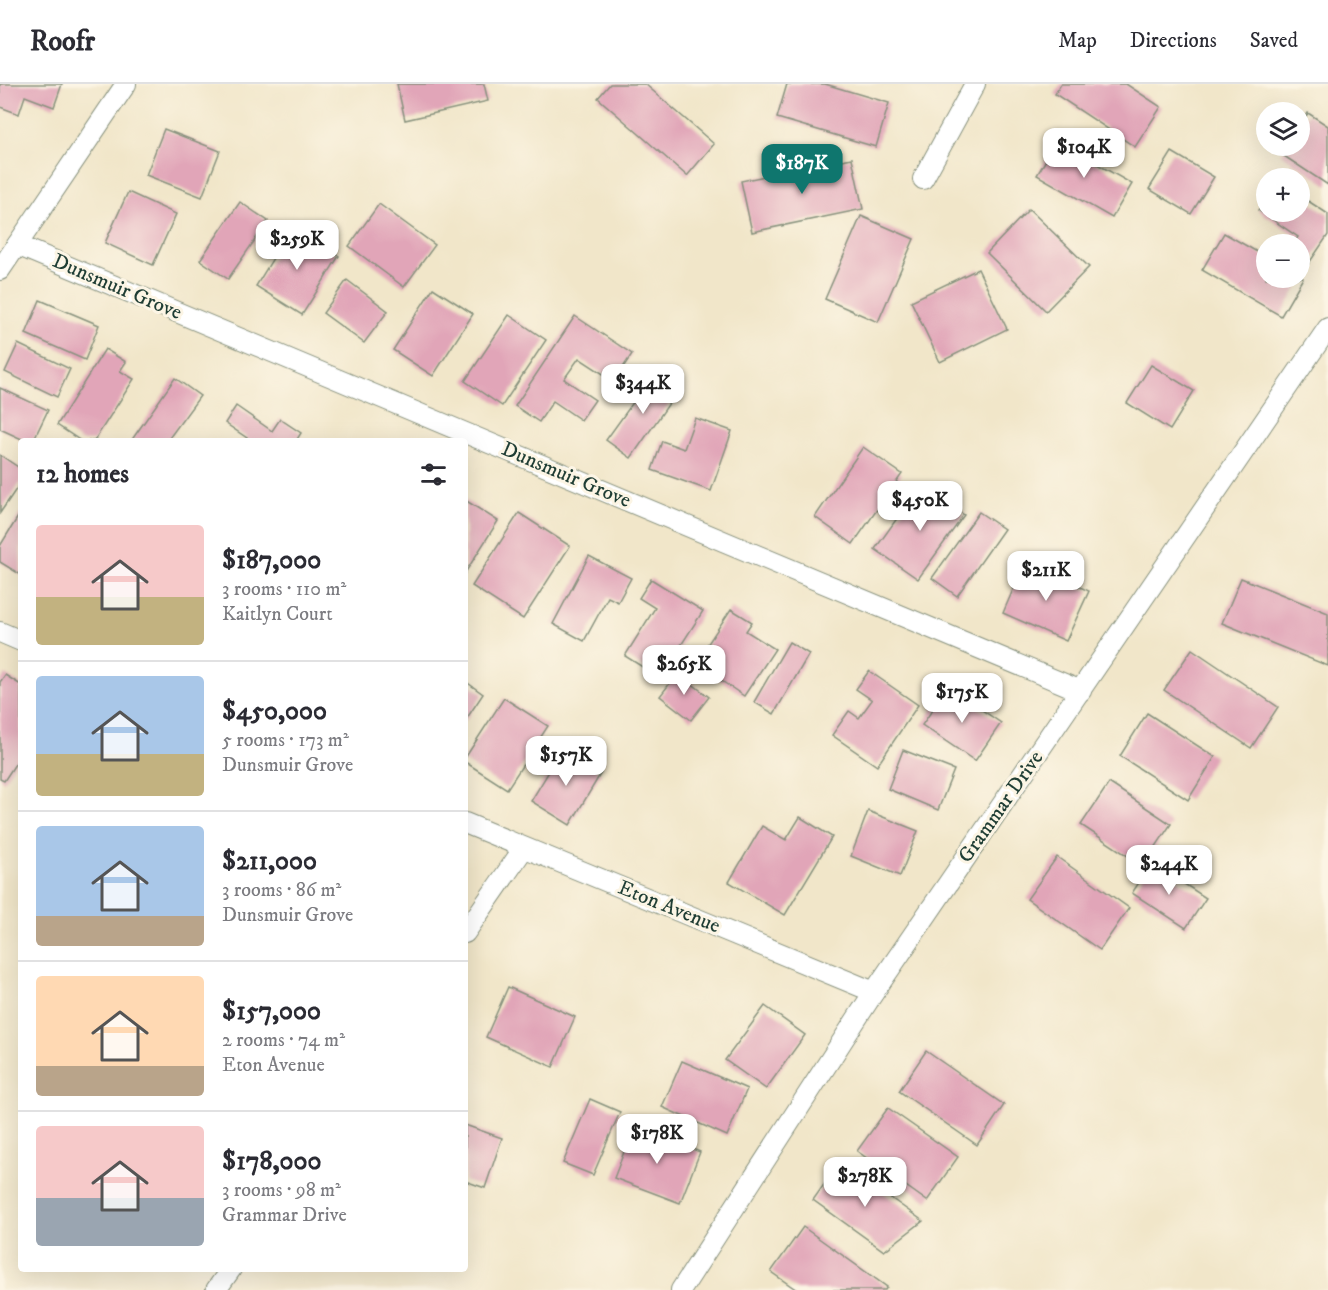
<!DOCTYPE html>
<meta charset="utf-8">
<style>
:root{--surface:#fff;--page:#f7f7f7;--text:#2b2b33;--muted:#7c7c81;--line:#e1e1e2;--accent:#0f766e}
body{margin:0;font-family:"IM FELL DW Pica",serif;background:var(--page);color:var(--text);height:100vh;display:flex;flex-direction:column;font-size:22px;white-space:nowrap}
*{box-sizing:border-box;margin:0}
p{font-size:20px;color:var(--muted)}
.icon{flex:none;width:33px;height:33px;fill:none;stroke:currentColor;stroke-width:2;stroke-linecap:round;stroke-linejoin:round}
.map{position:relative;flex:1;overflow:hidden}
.side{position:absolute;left:18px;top:354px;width:450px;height:834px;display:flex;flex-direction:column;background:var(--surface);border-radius:6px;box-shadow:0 6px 24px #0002}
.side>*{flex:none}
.tools{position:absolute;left:1256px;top:18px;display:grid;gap:12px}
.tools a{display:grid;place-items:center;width:54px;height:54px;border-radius:50%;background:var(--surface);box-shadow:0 6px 24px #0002;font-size:30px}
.price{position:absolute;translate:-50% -51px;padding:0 14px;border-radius:12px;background:#fff;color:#222;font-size:20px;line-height:39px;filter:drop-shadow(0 2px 3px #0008)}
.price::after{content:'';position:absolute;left:50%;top:36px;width:18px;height:14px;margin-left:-9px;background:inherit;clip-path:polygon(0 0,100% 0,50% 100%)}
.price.current{background:var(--accent);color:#fff}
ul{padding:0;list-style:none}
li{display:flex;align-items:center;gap:18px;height:150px;padding:0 18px}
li+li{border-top:2px solid var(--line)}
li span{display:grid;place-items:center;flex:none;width:168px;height:120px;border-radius:6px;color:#555}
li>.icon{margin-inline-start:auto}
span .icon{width:72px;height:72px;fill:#fffc;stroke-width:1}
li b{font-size:26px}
h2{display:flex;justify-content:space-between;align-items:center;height:72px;padding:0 18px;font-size:26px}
header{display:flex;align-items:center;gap:36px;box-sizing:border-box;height:84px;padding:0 30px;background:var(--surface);border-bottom:2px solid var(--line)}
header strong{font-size:28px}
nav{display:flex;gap:33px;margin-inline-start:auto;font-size:21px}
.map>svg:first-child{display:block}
.building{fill:#e1a5b8}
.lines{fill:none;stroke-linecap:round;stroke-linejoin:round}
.street-casing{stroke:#88927e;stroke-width:22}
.street{stroke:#fff;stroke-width:20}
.labels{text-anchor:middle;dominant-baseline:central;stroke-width:6;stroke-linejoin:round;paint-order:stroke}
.street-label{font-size:21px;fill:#1f3d34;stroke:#fcf5e5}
</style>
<header>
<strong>Roofr</strong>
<nav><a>Map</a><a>Directions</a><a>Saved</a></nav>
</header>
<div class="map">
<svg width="1328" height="1206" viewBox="0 0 1328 1206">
<rect width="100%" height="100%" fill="#fcf5e5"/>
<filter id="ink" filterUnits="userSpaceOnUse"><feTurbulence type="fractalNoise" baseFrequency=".0167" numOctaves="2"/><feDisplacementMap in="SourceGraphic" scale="12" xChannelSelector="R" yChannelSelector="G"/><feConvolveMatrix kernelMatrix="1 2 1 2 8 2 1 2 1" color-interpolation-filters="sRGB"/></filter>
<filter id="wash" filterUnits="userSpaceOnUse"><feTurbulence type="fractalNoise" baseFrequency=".008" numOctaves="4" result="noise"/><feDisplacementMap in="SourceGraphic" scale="24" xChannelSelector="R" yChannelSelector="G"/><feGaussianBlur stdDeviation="1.35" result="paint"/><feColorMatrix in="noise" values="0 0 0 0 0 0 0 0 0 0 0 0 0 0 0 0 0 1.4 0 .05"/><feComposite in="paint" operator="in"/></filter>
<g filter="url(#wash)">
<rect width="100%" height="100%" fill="#f1e6c9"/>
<g id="blocks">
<g class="building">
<path d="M0,0h62l-8,23 -29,-11 -6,18 -19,-7z"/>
<path d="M397,0h87l4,17 -83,19z"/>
<path d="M610,0h35l69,60 -27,32 -89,-78z"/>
<path d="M787,0h38l64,19 -13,44 -99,-29z"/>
<path d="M1061,0h65l35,23 -26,40 -80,-53z"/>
<path d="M1308,29l20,13v59l-47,-31 6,-8h12v-19z"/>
<path d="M164,45l56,22 -18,46 -56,-22z"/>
<path d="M1057,57l75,43 -20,34 -75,-43z"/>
<path d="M1172,68l42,25 -23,37 -42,-25z"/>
<path d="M852,74l11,51 -111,23 -11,-51z"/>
<path d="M128,108l48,22 -23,51 -48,-22z"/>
<path d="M1299,111l29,19v21l-23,34 -6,-4v-21h-6l5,-7 -40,-27 8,-11v13h33z"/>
<path d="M240,118l28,19 -40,58 -28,-19z"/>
<path d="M379,120l56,41 -31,42 -55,-41z"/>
<path d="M1029,125l60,58 -43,44 -59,-58z"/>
<path d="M861,132l53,23 -36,83 -53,-23z"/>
<path d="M292,143l47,29 -37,59 -46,-29z"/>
<path d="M1224,149l42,24v21h33v-2l4,2 -22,38 -79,-46z"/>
<path d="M978,185l29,60 -67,33 -29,-61z"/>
<path d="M347,196l41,31 -24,32 -41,-30z"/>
<path d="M433,204l40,26 -40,62 -40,-26z"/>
<path d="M40,216l59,25 -14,35 -59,-26z"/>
<path d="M509,231l37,25 -44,66 -37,-25z"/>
<path d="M575,232l57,38 -18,27 -35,-23 -15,21 31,21 -14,20 -28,-19 -14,21 -24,-16z"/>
<path d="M18,260l52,25 -13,28 -52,-25z"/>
<path d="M105,265l21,13 -6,9 14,8 -40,62h-13l-24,-16z"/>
<path d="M1151,281l43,26 -24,39 -43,-27z"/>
<path d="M655,288l24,17 -48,69 -25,-18z"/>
<path d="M175,294l25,18 -33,45h-36z"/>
<path d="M0,304l48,22 -15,31h-7l-26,-12z"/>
<path d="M236,322l36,25 8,-12 21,14 -5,8h-51l2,-3 -22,-15z"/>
<path d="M695,334l37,13 -21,60 -59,-21 10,-29 22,8z"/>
<path d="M863,363l39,27 -49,70 -38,-27z"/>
<path d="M0,371l21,14v13l-21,31z"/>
<path d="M921,401l43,30 -46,64 -43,-30z"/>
<path d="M465,416l33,21 -33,52z"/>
<path d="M21,428v63l-21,-13v-16z"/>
<path d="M979,428l25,17 -47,67 -25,-18z"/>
<path d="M519,429l51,33 -47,73 -51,-33z"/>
<path d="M589,472l42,22 -13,24 -10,-5 -24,44 -31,-17z"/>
<path d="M1025,478l64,29 -23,50 -63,-28z"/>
<path d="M1241,494l87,35v53l-106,-43z"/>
<path d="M651,495l52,32 -43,67 -35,-22 30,-48 -16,-10z"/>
<path d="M731,525l21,13 -6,9 29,18 -31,47 -49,-33z"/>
<path d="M789,558l20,12 -35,60 -20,-12z"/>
<path d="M1192,565l86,58 -27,41 -87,-58z"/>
<path d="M869,587l49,34 -41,61 -45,-31 17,-24 10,7 13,-18 -16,-11z"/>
<path d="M678,589l31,24 -18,23 -31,-24z"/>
<path d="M5,591l16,10v70l-17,26 -4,-2v-97z"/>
<path d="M465,597l18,13 -18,27z"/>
<path d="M948,603l53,36 -26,38 -53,-36z"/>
<path d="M504,614l44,28 -41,63 -42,-27v-4z"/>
<path d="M1147,629l68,44 -27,43 -68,-44z"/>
<path d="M562,666l39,23 -31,52 -39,-24z"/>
<path d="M903,666l51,20 -16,40 -50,-21z"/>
<path d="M1109,699l62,41 -28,42 -62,-41z"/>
<path d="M868,727l50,20 -18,45 -49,-20z"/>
<path d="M800,733l32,20 -47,78 -56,-33 33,-56 24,14z"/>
<path d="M1057,773l72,51 -29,42 -73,-51z"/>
<path d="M1152,779l54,35 -20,30 -54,-35z"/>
<path d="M508,903l67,30 -22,50 -67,-30z"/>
<path d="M765,922l40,29 -39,54 -41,-29z"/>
<path d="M926,967l78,54 -27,40 -78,-54z"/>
<path d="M682,977l65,28 -20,47 -65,-29z"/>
<path d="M590,1015l30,13 -27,63 -30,-12z"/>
<path d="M888,1024l70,49 -31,44 -70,-50z"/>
<path d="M465,1041l37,13 -17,50 -20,-7z"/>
<path d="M634,1042l66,26 -20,51 -66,-25z"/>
<path d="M840,1078l83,59 -39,30 -71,-51z"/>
<path d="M803,1143l84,60 -2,3h-88l-26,-18z"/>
</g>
</g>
</g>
<g filter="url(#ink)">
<use href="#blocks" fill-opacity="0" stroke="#88927e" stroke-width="1.5"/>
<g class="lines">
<defs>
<g id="street">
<path d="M923,95l52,-95"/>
<path d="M17,161l1064,446"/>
<path d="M0,186l126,-186"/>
<path d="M0,548l21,9"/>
<path d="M465,739l409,169"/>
<path d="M465,849l59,-85"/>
<path d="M216,1206l15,-21"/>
<path d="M681,1206l193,-298 454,-664"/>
</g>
</defs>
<use href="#street" class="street-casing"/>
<use href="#street" class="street"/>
</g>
</g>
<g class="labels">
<g class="street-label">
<text transform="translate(117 203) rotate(23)">Dunsmuir Grove</text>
<text transform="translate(566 391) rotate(23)">Dunsmuir Grove</text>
<text transform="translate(1001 723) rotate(-55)">Grammar Drive</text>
<text transform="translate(669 823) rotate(22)">Eton Avenue</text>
</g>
</g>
</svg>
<div class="tools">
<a><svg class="icon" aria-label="layers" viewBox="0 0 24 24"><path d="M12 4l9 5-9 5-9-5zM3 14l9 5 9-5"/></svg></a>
<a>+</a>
<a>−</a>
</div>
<b class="price" style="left:1084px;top:95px">$104K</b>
<b class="price current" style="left:802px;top:111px">$187K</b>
<b class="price" style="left:297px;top:187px">$259K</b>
<b class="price" style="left:643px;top:331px">$344K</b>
<b class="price" style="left:920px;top:448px">$450K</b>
<b class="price" style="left:1046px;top:518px">$211K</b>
<b class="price" style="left:684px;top:612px">$265K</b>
<b class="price" style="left:962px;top:640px">$175K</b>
<b class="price" style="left:566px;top:703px">$157K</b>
<b class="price" style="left:1169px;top:812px">$244K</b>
<b class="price" style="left:657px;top:1081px">$178K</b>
<b class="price" style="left:865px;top:1124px">$278K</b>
<section class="side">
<h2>12 homes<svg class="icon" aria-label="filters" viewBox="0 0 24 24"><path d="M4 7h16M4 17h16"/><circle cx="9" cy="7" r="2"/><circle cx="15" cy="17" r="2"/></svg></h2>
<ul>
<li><span style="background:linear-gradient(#f6c9c9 60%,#c2b280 0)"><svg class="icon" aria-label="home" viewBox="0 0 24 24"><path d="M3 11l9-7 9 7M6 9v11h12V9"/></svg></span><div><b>$187,000</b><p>3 rooms · 110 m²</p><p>Kaitlyn Court</p></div></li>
<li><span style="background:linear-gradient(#a9c7e8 65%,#c2b280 0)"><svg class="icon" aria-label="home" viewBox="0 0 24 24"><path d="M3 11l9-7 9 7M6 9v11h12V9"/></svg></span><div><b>$450,000</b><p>5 rooms · 173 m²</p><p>Dunsmuir Grove</p></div></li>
<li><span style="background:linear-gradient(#a9c7e8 75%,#b9a48a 0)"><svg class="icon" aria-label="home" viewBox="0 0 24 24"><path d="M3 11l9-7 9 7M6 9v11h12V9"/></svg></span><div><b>$211,000</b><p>3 rooms · 86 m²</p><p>Dunsmuir Grove</p></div></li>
<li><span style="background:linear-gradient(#ffd9b3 75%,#b9a48a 0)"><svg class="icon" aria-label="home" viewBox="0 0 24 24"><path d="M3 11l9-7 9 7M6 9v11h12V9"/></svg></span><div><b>$157,000</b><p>2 rooms · 74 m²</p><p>Eton Avenue</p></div></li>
<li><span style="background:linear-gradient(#f6c9c9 60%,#9aa5b1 0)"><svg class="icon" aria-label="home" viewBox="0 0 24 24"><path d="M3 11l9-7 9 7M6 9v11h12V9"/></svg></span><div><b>$178,000</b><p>3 rooms · 98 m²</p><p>Grammar Drive</p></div></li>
</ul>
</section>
</div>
